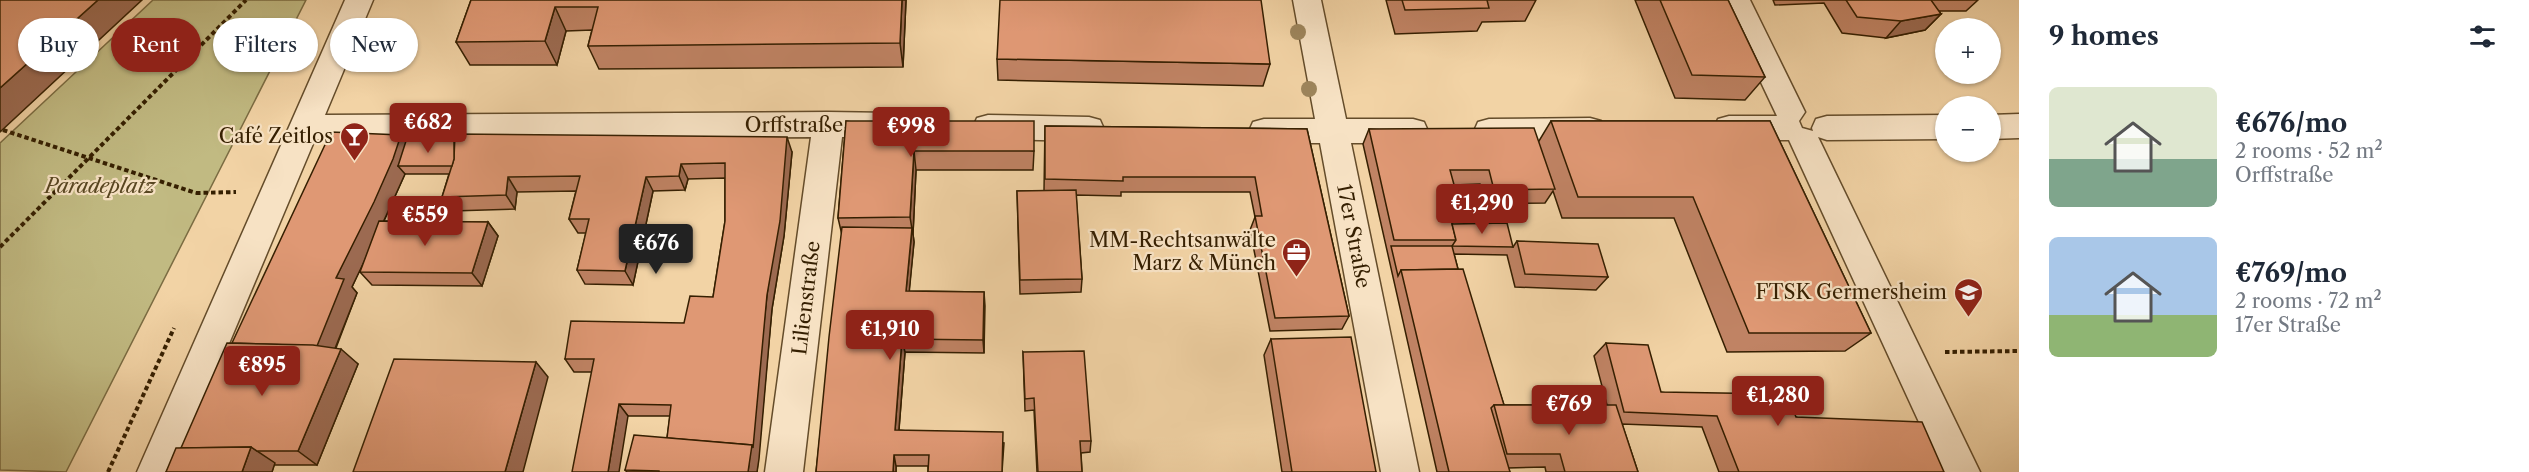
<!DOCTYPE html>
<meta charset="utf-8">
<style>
:root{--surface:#fff;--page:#f6f6f7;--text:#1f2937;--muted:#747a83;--accent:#8f2418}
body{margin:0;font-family:"Libre Caslon Text",serif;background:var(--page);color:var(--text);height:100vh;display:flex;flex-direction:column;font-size:22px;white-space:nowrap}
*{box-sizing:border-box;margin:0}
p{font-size:20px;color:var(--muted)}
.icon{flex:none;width:33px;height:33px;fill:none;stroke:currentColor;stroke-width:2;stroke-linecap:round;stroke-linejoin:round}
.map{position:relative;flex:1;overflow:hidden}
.drawer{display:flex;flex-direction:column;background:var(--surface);width:510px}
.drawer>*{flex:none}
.hud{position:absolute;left:18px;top:18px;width:570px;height:54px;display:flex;gap:12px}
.fabs{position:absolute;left:1935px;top:18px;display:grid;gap:12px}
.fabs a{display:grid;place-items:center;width:66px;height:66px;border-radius:50%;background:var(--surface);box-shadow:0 2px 4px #0004;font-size:30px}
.price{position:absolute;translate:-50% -51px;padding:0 14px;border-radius:6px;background:var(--accent);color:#fff;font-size:20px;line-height:39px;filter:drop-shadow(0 2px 3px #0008)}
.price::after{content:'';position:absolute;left:50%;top:36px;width:18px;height:14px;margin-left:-9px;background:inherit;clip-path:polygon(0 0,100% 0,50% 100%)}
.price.active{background:#222;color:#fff}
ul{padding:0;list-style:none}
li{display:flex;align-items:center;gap:18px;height:150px;padding:0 30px}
li span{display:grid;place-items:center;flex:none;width:168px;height:120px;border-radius:9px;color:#555}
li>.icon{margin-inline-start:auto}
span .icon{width:72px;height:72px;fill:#fffc;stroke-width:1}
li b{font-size:26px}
h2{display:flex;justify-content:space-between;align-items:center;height:72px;padding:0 30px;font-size:26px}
.tag{padding:0 21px;border-radius:27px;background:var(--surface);box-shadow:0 2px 4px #0004;font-size:21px;line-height:54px}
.tag.active{background:var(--accent);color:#fff}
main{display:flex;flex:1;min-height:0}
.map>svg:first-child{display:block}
.green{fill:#c1ba82;stroke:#7b6c42;stroke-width:1.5}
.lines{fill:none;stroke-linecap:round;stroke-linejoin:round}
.minor-casing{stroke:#644c2a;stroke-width:3}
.path{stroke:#351f01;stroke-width:4;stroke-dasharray:4.5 3;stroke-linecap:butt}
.minor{fill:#f7e2c4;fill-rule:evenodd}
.path-bridge{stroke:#351f01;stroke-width:4;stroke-dasharray:4.5 3;stroke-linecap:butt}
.tree{fill:#9d855c}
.wall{fill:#c08364;stroke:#351f01;stroke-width:1.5}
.shaded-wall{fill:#9c6a51;stroke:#351f01;stroke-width:1.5}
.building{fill:#df9874;stroke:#351f01;stroke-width:1.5}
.labels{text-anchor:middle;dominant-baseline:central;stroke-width:4.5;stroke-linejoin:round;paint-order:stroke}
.street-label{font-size:20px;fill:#351f01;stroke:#f7e2c4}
.poi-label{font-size:20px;fill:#351f01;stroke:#f7e2c4;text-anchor:end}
.park-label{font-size:20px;font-style:italic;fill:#584621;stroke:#f7e2c4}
</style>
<main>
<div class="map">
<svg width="2019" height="472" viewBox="0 0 2019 472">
<rect width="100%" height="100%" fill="#f2d3a5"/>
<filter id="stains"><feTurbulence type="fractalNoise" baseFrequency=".00333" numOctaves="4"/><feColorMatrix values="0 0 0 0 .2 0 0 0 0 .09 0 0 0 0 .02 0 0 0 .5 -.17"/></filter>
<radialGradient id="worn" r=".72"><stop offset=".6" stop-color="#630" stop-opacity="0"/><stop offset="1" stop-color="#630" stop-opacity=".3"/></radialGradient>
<path class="green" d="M153,0h153l-240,472 -66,-2v-327z"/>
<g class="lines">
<defs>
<g id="minor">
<path d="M345,0h28l-48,115 503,-3 63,1 11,3 4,9 -4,9 -11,3h-49l-39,335h-38l46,-335 -496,2 -140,333h-38z"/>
<path d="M1293,0h28l25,119h67l11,3 4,9 -4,9 -11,3h-62l68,329h-38l-61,-329h-56l-11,-3 -4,-9 4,-9 11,-3h51z"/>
<path d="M1722,0h28l55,112 -6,9 3,7 11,3 -1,-3 4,-9 11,-3 119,-1v24l-119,1 -9,-3 162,335h-38l-153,-332h-60l-11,-3 -4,-9 4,-9 11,-3h48z"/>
<path d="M2019,114v24l-29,1v-24z"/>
<path d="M988,115l101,2 11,3 4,9 -4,9 -11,3 -101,-2 -11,-3 -4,-9 4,-9z"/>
<path d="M1590,118l11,3 4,9 -4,9 -11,3 -101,1 -11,-3 -4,-9 4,-9 11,-3z"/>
</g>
</defs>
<use href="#minor" class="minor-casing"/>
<g class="path">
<path d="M1960,153h16"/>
<path d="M196,193l40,-1"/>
<path d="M0,247l246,-247"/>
<path d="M1945,352l74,-1"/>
<path d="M108,472l66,-144"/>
</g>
<use href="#minor" class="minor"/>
<path class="path-bridge" d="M3,130l193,63"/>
</g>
<g class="tree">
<circle cx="1298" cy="32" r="8"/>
<circle cx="1309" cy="89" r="8"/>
</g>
<g class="wall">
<path d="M471,0h435l-3,67 -304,2 -11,-23 4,-16 -26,1 -9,34h-87l-14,-23z"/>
<path d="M1386,0h150l-11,21 -43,1 -5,9 -82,3z"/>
<path d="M1635,0h93l37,77 -20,23 -70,-2z"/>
<path d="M1773,0h205l-12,11h-27l2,3 -16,16 -39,8 -44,-5 -18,-30 -49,2z"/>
<path d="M997,59l273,5 -7,22 -265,-6z"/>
<path d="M846,121l188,30 -1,19h-117l-3,64 1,8 -5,49 75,1v61l-79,-1 -6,78 105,13 -2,29h-74v-6h-32v6h-80l26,-237 -4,-17z"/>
<path d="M1551,121h219l101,212 -26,18 -118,1 -53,-134h-112l-9,-27 -8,12 -60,1 -5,-20 -26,1 5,18 -9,15 2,6 61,23 4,-6 91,36 -12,13 -81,-3 -8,-32 -53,-1 4,15 46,136h103l-13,-49 12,-13 55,49 135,25 148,55h-225l-17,-45 -80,-3 16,48h-92l-1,-5 -37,1 2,4h-73l-74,-328 6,-15 170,12z"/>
<path d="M1045,126l262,3 42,187 -7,13 -72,2 -20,-101 5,-13 -5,-25h-129v4l-45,-1 6,84 -1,13 -61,2 -3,-103h27z"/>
<path d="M406,141l386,11 -8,84 -12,73 -15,163h-130l-2,-2 42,-32 3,-22h-42l-36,-44h-18l-9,-13 119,-36 29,-26 12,-76v-43l-37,1 -3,11 -32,1 -20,94 -48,-1 -8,-14 9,-37h-8l-9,-14 7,-28 -59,1 -2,17 -63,2 -10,-14 7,-23h-44l-21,47 104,1 10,14 -16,50 -110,-1 -12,-13 1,-5 -9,20 5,6 -21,55 22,16 -41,101h-43l-2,7h-106l15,-24z"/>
<path d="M1271,339l105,133h-94l-18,-117z"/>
<path d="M1023,352l68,89 -1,11 -9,1 1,19h-45l-3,-62 -9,1z"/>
</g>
<g class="shaded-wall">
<path d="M98,0h44l-142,132v-44z"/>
<path d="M902,0h4l-3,67 -3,-24z"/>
<path d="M555,7l11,24 -9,34 -12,-24z"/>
<path d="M1941,14l-16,16 -39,8 15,-17z"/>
<path d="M401,135l11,15 -14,16 7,8 -19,42 -34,71 5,6 -27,68 -14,-13 20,-70z"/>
<path d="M787,137l5,15 -8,84 -12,73 -13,150 -2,13h-9l19,-177z"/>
<path d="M914,151l2,19 -3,64 1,8 -6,63 -2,-14 6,-62 -2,-12z"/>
<path d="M681,164l7,15 -3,11 -6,-14z"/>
<path d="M508,177l9,15 -2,17 -9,-14z"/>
<path d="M646,177l7,14 -20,94 -8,-14z"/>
<path d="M488,222l10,14 -16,50 -10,-13z"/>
<path d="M984,292l1,14 -1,47 -1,-13z"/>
<path d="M902,339l3,13 -7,89 -3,-11z"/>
<path d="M341,349l17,15 -41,101 -19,-14z"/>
<path d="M536,362l12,15 -25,95h-18z"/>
<path d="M619,404l9,12 -9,56h-11z"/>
<path d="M251,447l24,16 -3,9h-30z"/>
<path d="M894,455l2,11v6h-3z"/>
</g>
<g class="building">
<path d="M0,0h98l-98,88z"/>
<path d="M471,0h431l-2,43 -312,3 10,-39h-43l-10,34 -89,1z"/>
<path d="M1000,0h261l9,64 -273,-5z"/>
<path d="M1402,0h85l2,8 -84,2z"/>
<path d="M1660,0h68l37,77 -73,-2z"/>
<path d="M1846,0h85l10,14 -40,7 -44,-4z"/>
<path d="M846,121h188v30h-120l-4,66 -72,1z"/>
<path d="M1551,121h219l101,212h-122l-56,-136h-115z"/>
<path d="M1045,126l262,3 42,187 -74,2 -20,-102h7l-7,-39h-132v4l-78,-2z"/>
<path d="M1534,128l21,61 -61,1 -5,-20h-39l9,33h-12l9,37h-62l-25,-111z"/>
<path d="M331,132l70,3 -8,24 -19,43 -38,76 8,1 -27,67 -85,-3z"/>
<path d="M455,134l332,3 -7,84 -13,74 -14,153 -1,-3 -85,-7 4,-33 -52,-1 -11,68h-36l22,-113h-29l6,-38 113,2 6,-27 23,1 12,-76v-58l-44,1 -2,12 -33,1 -21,94 -48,-1 12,-51h-20l11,-43 -72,1 -2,18 -64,2 12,-38z"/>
<path d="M406,141h48v18l-2,7h-54z"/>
<path d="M1076,190l6,89 -62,1 -3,-89z"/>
<path d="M379,221l109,1 -16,51 -112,-1z"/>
<path d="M1507,223l6,24 -61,-1 4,-6 -4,-16z"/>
<path d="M842,227l70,1 -6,63 78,1 -1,48 -81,-1 -7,91 108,2 -1,40h-74l1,-17h-35l-1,17h-77l13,-135z"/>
<path d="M1517,241l81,3 10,33 -83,-3z"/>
<path d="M1391,246h61l6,23 -57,1 -3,6z"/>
<path d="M1463,269l41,136h-10l-3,3 19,64h-61l-48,-202z"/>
<path d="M1351,337l25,135h-84l-21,-133z"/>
<path d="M227,343l86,2 28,4 -43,102h-41l-6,-4 -70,1z"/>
<path d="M1606,343l42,2 13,47 126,2 9,23 126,5 22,50h-205l-22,-56 -93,-4z"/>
<path d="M1084,351l7,90h-11l2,31h-44l-4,-74 -9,1 -2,-47z"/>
<path d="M394,359l142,3 -31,110h-152z"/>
<path d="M1494,405h122l22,67h-73l-5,-18h-53z"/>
<path d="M634,435l118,10 -4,27h-89v-1l-34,-1z"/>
<path d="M251,447l-9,25h-76l10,-24z"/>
</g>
<defs>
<symbol id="bar-pin" viewBox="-11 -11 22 30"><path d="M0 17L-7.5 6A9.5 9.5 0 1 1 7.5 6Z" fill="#8f2418" stroke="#f7e2c4"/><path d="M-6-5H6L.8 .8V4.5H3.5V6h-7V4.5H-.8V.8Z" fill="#fff"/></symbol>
<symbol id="office-pin" viewBox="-11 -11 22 30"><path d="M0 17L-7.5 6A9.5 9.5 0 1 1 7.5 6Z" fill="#8f2418" stroke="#f7e2c4"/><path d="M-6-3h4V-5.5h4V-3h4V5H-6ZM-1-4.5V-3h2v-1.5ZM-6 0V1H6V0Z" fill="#fff"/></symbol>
<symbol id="university-pin" viewBox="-11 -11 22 30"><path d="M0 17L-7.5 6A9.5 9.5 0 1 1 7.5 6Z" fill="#8f2418" stroke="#f7e2c4"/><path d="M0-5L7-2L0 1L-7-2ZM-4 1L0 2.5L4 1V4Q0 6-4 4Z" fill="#fff"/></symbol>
</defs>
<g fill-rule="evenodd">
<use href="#bar-pin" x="338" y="120" width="33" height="45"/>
<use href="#office-pin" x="1280" y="236" width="33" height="45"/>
<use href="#university-pin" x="1952" y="276" width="33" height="45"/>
</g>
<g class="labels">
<g class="street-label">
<text x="794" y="125">Orffstraße</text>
<text transform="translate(1354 236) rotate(79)">17er Straße</text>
<text transform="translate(806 298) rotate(-83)">Lilienstraße</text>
</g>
<g class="poi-label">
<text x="333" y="136">Café Zeitlos</text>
<text x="1276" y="240">MM-Rechtsanwälte<tspan x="1276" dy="23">Marz &amp; Münch</tspan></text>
<text x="1947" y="292">FTSK Germersheim</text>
</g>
<g class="park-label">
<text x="100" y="186">Paradeplatz</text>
</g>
</g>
<rect width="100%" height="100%" filter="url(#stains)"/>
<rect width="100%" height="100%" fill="url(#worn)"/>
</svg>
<div class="fabs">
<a>+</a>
<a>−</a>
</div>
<b class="price" style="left:428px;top:154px">€682</b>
<b class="price" style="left:911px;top:158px">€998</b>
<b class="price" style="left:1482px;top:235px">€1,290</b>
<b class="price" style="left:425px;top:247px">€559</b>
<b class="price active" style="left:656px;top:275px">€676</b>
<b class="price" style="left:890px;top:361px">€1,910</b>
<b class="price" style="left:262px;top:397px">€895</b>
<b class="price" style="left:1778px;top:427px">€1,280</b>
<b class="price" style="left:1569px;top:436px">€769</b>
<div class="hud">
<a class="tag">Buy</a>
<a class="tag active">Rent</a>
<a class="tag">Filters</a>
<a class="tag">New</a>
</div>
</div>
<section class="drawer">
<h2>9 homes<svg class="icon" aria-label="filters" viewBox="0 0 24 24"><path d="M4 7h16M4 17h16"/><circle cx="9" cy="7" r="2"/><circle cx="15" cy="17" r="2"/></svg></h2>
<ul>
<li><span style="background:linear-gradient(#dfe7d0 60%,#7fa58c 0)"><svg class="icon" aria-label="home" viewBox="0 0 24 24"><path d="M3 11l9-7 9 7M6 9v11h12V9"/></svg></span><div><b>€676/mo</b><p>2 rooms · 52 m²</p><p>Orffstraße</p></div></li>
<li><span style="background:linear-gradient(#a9c7e8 65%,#8fb573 0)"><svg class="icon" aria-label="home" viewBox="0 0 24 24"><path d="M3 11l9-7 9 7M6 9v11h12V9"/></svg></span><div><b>€769/mo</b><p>2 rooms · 72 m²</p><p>17er Straße</p></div></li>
</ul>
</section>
</main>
